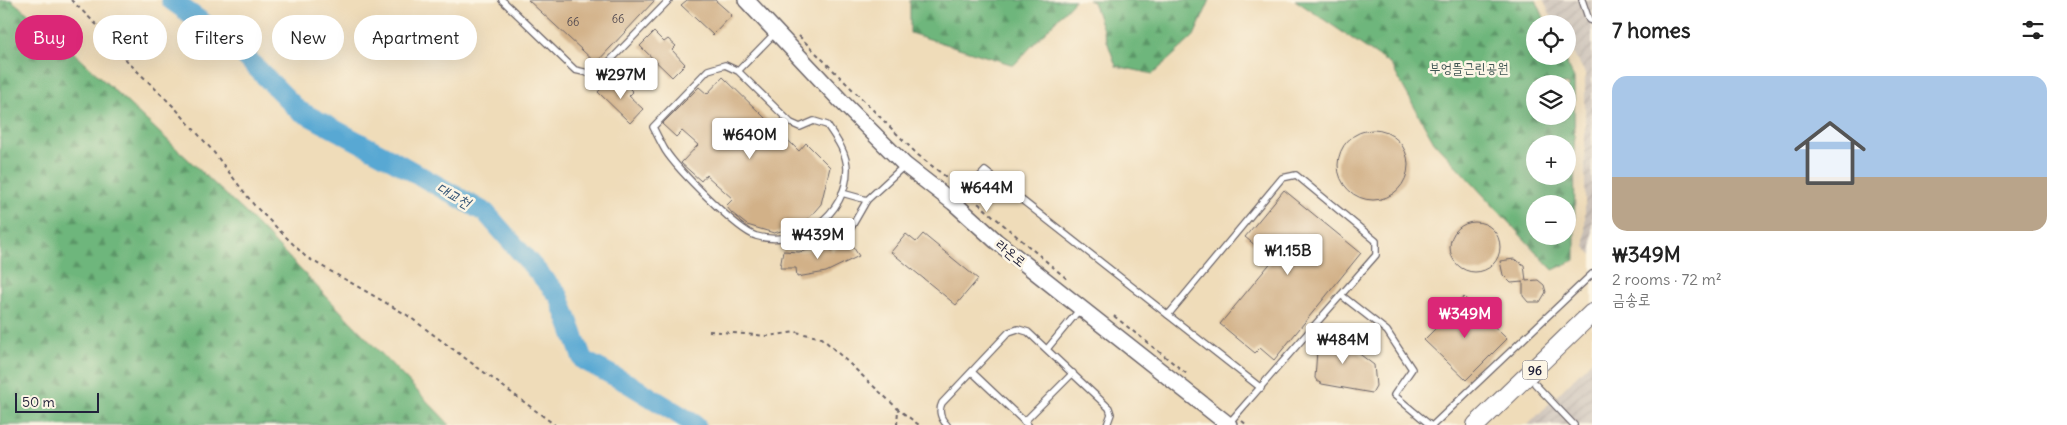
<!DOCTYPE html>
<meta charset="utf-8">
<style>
:root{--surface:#fff;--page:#f2f2f2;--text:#222;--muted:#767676;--line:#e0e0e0;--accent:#db2777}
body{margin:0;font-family:Delius,"Poor Story",sans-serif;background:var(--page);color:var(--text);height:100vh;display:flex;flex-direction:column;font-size:19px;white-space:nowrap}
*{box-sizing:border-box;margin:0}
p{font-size:16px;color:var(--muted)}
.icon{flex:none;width:28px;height:28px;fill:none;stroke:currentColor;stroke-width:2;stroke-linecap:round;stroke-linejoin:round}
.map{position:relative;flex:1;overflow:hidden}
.side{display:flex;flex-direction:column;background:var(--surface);width:475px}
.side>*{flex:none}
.top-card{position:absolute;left:15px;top:15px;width:475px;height:45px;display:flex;gap:10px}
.buttons{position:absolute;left:1526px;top:15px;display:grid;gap:10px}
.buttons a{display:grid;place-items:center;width:50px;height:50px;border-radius:50%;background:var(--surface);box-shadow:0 5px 20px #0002;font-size:25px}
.scale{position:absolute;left:15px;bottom:12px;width:84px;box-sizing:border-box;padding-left:5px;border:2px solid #22223b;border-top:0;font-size:14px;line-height:18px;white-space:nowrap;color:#22223b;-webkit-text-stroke:4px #fcf5e5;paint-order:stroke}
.price{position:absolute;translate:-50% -42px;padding:0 11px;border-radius:5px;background:#fff;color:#222;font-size:16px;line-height:32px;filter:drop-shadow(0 1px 2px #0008)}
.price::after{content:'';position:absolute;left:50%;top:30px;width:15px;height:11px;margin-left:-8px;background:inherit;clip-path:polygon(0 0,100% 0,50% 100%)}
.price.current{background:var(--accent);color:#fff}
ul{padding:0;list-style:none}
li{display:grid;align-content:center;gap:10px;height:265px;padding:0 20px}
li+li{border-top:1px solid var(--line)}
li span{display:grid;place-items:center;height:155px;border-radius:15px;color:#555}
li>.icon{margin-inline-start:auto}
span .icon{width:90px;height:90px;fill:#fffc;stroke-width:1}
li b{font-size:21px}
h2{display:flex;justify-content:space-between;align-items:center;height:60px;padding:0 20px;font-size:21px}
.chip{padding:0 18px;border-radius:22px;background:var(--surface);box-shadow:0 5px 20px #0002;font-size:18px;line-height:45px}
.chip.current{background:var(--accent);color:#fff}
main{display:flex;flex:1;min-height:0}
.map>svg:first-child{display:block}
.industrial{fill:url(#industrial-furrows)}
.forest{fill:url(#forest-firs);stroke:#486c5b;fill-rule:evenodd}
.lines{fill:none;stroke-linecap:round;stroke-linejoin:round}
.river{stroke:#59a8d3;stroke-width:20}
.building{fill:#d2b188}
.service-casing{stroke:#6a6367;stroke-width:8}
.secondary-casing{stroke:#6a6367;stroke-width:18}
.primary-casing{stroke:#6a6367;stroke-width:20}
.path{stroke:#6a6367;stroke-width:2;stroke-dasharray:4 4;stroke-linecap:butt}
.service{stroke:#fff;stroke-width:5.5}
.secondary{stroke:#fff;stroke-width:15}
.primary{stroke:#fff;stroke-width:18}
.labels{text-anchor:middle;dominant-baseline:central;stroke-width:5;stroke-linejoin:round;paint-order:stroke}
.number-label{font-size:11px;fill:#4e464e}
.shield{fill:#fcf5e5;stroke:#63616e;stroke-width:1}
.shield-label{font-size:12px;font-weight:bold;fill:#22223b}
.park-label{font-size:14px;fill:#415755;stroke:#fcf5e5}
.street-label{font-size:14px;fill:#22223b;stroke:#fcf5e5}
.water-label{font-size:15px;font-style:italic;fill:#385878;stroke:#fcf5e5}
</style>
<main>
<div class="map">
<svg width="1592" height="425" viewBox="0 0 1592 425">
<defs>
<pattern id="industrial-furrows" width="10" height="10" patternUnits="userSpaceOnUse" patternTransform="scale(1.25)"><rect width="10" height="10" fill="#ccc2b9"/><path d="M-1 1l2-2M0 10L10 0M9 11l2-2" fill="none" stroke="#afa6a0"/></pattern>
<pattern id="forest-firs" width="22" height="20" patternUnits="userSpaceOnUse" patternTransform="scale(1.25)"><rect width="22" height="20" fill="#6eb67b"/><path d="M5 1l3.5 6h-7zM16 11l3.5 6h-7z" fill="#5a9466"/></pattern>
</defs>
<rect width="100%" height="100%" fill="#fcf5e5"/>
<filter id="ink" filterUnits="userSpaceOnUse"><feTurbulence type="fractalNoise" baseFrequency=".02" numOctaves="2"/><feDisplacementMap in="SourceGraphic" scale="10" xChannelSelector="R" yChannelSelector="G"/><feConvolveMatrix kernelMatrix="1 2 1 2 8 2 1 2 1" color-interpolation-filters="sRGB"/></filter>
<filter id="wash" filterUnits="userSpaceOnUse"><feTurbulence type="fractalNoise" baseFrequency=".0096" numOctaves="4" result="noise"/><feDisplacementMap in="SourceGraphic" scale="20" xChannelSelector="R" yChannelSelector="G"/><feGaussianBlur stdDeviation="1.12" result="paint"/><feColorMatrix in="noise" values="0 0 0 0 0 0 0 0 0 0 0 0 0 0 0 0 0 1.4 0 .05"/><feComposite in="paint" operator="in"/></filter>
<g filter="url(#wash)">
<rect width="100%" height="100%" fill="#efdcb9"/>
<g class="industrial">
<path d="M1543,0h49v255l-7,-8v-174l-17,-29v-20h-13z"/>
<path d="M1592,360v65h-64l6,-6z"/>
</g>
<g class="forest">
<path d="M0,0h11l46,37 193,180 200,208h-450z"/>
<path d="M910,0h165l-61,65 -104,-32z"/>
<path d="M1088,0h122l-16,36 -41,38 -37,-8 -23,-64z"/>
<path d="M1295,0h241l11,24h-12v32h28l11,22 1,182 -22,10 -119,-128 -43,-77zM1535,84h33v32h-33zM1535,144h33v32h-33zM1535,204h33v32h-33z"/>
</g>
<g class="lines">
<path class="river" d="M171,0l62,44 65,66 87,46 101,57 73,83 24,64 46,24 67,41"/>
</g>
<g id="blocks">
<g class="building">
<path d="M528,0h127l-59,63z"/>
<path d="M687,0h28l17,15 -19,20 -32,-30z"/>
<path d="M654,32l10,10 4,-3 8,7 -4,4 13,14 -13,13 -32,-31z"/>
<path d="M723,77l76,74 7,-8 24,24 -9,37 -18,21 -29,8 -27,-8 -15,-12 -6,-7 7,-7 -27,-24 -5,6 -20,-18 17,-18 -16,-14 -6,6 -14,-13 37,-37 8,7z"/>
<path d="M611,78l11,10 4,-3 7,7 -4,4 14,13 -13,14 -32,-31z"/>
<circle cx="1373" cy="165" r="35"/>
<path d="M1284,190l77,63 -87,107 -14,-12 -5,5 -35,-29 53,-64 -28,-23z"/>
<circle cx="1475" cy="247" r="25"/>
<path d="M906,234l10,8 7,-8 55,45 -22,26 -65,-53z"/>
<path d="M850,242l9,14 -33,16 -29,5 -1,-9h-16l3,-17 16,1 31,-6 2,5z"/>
<path d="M1514,259l10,6 2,16 12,-1 6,5 2,7 -6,10h-12l-5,-6v-14l-12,1 -8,-8 -3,-14z"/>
<path d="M1464,297l43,42 -41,41 -42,-40 27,-27 -2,-2z"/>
<path d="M1327,329l47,36 2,21 -4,7 -50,-9 -5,-3 -2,-3 3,-41 4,-7z"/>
</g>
</g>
</g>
<g filter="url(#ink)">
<use href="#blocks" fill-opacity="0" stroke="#6a6367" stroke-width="1"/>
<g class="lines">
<defs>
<g id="service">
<path d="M502,0l73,70 13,3 13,-3 68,-70"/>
<path d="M1582,0l7,20 3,1"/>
<path d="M738,71l53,52 9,4 14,-6 13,4c9,13 20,28 20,44 0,46 -48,79 -91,67 -19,-6 -79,-67 -91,-86 -4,-7 -8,-15 -12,-23l55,-57 17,-5 13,6 38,-39"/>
<path d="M842,193l25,7"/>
<path d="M956,202l29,-31 276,217"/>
<path d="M844,240l23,-40 37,-34"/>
<path d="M1341,295l46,36 25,38 -18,26 36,30"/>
<path d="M1168,315l114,-137 14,-3 80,66v14l-147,168"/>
<path d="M1047,349l33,-40"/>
<path d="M972,372l56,53"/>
<path d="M1535,384l39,41"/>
<path d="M1024,422l49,-49"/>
<path d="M947,425c-6,-6 -9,-14 -5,-22l67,-71 9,-3 10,3 81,76 2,6 -4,11"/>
<path d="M1433,425l159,-151"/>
</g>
<path id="secondary" d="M746,0l95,101 64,64 49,38 42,38 233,184"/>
<path id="primary" d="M1476,425l116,-112"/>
</defs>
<use href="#service" class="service-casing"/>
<use href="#secondary" class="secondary-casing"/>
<use href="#primary" class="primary-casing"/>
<g class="path">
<path d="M71,0l26,25 32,38 46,45 37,42 42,55 52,52 101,58 148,110"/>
<path d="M799,36l119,119 41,32"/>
<path d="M972,198l95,81"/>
<path d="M1114,316l73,58"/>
<path d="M709,331l59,5 28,-4 26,6 76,71 21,16"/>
<path d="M1242,421l5,4"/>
<path d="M897,425l1,-16"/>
</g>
<use href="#service" class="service"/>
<use href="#secondary" class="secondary"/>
<use href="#primary" class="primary"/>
</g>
</g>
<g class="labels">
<g class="number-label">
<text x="618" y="19">66</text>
<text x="573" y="22">66</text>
</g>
<rect class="shield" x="1522.5" y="360.5" width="25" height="19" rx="4"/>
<g class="shield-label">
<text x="1535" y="370">96</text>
</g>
<g class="park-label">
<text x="1469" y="68">부엉뜰근린공원</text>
</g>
<g class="street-label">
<text transform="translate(1011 253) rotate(39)">라온로</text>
</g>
<g class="water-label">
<text transform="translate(454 195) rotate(29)">대교천</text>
</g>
</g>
</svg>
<div class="buttons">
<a><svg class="icon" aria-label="locate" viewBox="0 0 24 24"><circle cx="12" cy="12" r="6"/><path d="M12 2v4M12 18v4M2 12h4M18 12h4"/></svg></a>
<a><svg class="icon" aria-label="layers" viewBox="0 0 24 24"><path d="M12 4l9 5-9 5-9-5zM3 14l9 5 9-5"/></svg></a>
<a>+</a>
<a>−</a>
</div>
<div class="scale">50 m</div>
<b class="price" style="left:621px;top:100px">₩297M</b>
<b class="price" style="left:750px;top:160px">₩640M</b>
<b class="price" style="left:987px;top:213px">₩644M</b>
<b class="price" style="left:818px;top:260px">₩439M</b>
<b class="price" style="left:1288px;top:276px">₩1.15B</b>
<b class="price current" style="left:1465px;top:339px">₩349M</b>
<b class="price" style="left:1343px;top:365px">₩484M</b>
<div class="top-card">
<a class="chip current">Buy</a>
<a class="chip">Rent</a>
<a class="chip">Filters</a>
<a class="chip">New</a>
<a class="chip">Apartment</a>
</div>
</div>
<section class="side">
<h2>7 homes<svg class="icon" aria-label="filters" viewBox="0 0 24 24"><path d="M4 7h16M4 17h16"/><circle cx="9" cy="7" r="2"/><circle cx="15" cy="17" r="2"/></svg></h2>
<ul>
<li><span style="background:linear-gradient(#a9c7e8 65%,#b9a48a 0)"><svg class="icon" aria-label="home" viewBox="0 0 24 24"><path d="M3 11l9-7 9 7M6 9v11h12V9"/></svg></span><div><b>₩349M</b><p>2 rooms · 72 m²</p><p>금송로</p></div></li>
</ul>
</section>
</main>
